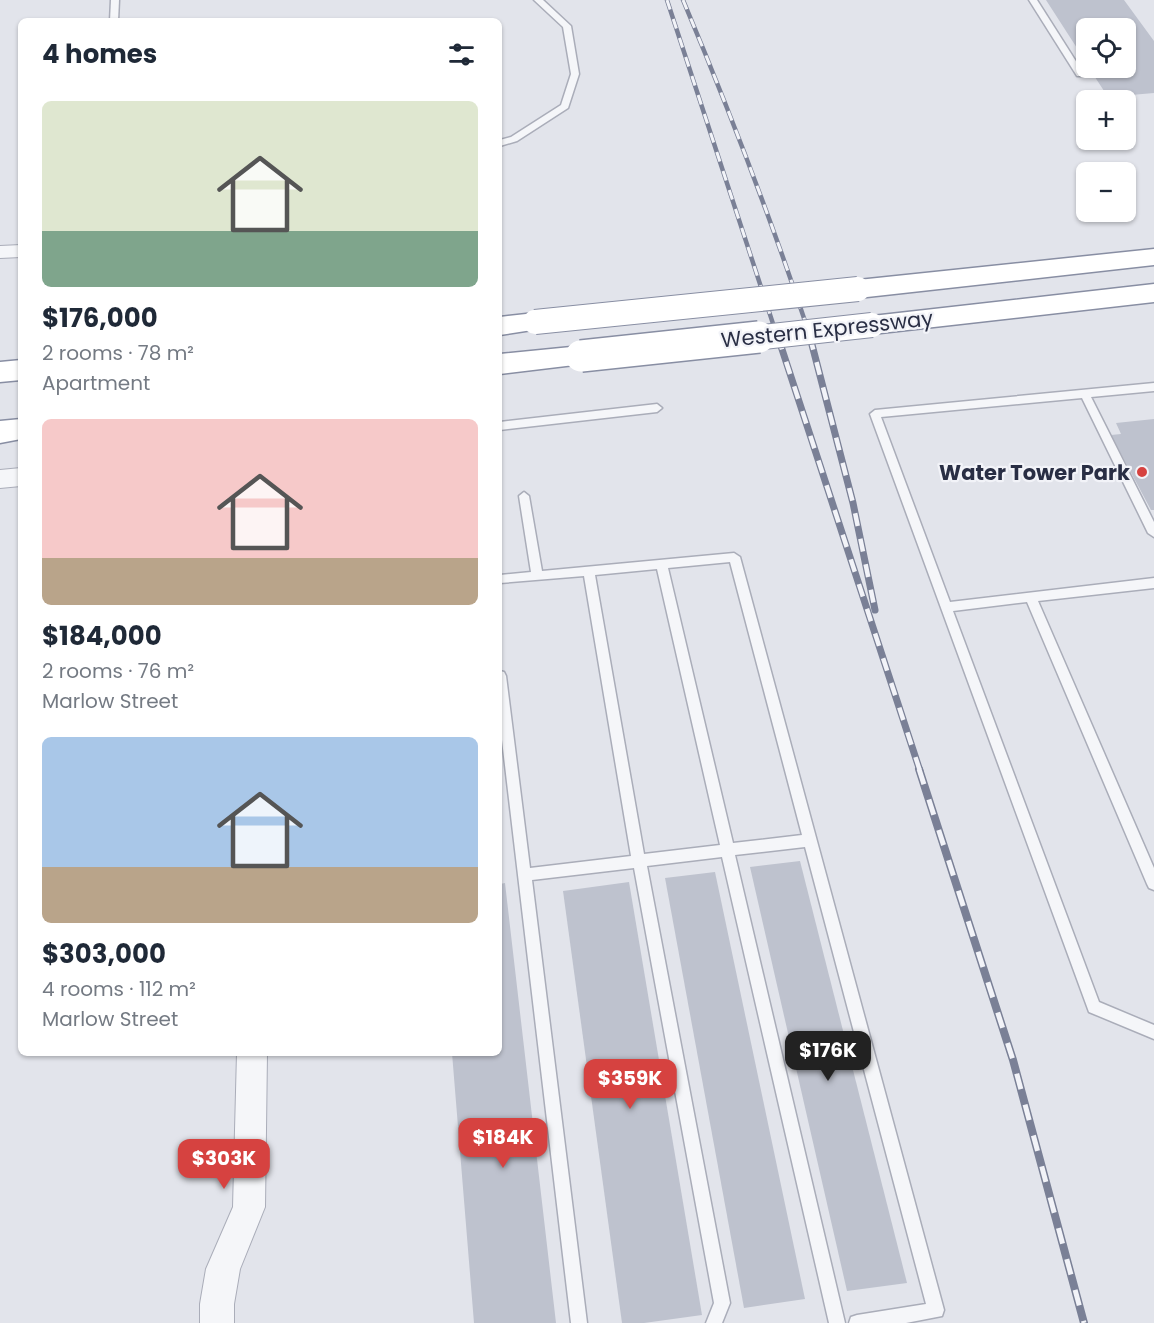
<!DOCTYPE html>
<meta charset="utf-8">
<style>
:root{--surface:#fff;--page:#f6f6f7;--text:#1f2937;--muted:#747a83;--accent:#d64240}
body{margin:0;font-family:Poppins,sans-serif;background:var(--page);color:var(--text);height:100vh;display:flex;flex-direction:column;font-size:22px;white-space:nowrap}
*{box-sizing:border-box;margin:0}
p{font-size:20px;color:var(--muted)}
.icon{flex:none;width:33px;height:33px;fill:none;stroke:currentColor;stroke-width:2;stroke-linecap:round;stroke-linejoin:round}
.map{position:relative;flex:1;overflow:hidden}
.drawer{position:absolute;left:18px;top:18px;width:484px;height:1038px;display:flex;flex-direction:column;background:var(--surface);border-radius:9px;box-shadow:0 2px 4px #0004}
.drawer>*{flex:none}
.fabs{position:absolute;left:1076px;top:18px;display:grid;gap:12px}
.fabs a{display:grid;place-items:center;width:60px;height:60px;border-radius:9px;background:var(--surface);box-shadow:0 2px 4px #0004;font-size:30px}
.price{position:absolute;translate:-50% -51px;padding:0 14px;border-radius:12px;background:var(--accent);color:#fff;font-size:20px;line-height:39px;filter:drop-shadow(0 2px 3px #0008)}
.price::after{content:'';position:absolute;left:50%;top:36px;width:18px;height:14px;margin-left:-9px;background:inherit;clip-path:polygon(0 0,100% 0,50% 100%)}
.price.active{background:#222;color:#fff}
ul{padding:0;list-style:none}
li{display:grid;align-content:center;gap:12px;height:318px;padding:0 24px}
li span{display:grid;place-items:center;height:186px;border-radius:9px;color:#555}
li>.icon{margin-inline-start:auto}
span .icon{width:108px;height:108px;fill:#fffc;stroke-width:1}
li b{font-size:26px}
h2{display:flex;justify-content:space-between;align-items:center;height:72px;padding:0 24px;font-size:26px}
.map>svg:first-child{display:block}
.building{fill:#bec2ce}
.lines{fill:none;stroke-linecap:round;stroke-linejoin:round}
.lane-casing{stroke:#aaadb9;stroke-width:3}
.street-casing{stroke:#aaadb9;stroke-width:2}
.highway-casing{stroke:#888ea3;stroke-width:3}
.lane{fill:#f5f6f9;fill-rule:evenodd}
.street{fill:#f5f6f9;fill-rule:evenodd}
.highway{fill:#fff;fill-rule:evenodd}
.rail-far2-casing{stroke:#7a8096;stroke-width:4.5}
.rail-far1-casing{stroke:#7a8096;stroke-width:7}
.rail-casing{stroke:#7a8096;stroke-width:8}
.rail-far2{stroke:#f2f3f8;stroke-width:3;stroke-dasharray:10;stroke-linecap:butt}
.rail-far1{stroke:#f2f3f8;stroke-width:4.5;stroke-dasharray:13;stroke-linecap:butt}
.rail{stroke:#f2f3f8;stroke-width:5;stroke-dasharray:16;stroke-linecap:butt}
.highway-bridge-far1-casing{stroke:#888ea3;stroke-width:26;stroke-linecap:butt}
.highway-bridge-casing{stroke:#888ea3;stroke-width:34;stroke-linecap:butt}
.highway-bridge-far1{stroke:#fff;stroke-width:24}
.highway-bridge{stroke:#fff;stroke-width:31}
.poi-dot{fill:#d64240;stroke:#f2f3f8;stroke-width:2}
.labels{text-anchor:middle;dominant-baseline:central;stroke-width:4.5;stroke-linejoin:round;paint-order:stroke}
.street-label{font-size:21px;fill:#292e44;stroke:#f2f3f8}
.poi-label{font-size:21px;font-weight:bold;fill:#292e44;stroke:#f2f3f8;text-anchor:end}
</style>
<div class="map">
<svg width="1154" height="1323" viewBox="0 0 1154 1323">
<rect width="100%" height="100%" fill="#e2e4eb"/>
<g class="building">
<path d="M1046,0h78l30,41v52l-46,4 -19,-29h36v-40h-39v34z"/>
<path d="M1154,419v91h-3l-40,-75 10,-1 -5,-11z"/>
<path d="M800,861l107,422 -60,8 -97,-424z"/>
<path d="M715,872l90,427 -61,9 -79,-430z"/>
<path d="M629,882l73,433 -58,8h-22l-59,-432z"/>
<path d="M505,883l51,440h-82l-22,-270h48v-169z"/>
</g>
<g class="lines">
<defs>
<g id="lane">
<path d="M111,0h8l-1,21h-8z"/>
<path d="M534,0h9l28,26 8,48 -11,34 -51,33 -17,5v-6l11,-3 50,-32 10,-31 -8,-47z"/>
<path d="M1029,0h8l47,74 -1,2h-6z"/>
<path d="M1154,383v8l-63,6 63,125v15l-6,-4 -66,-135 -201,19 69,185 204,-24v10l-116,13 116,267v22l-5,-2 -2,-4 -120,-282 -74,9 146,391 55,23v14l-65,-27 -219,-598 5,-4z"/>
<path d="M657,404l5,4 -5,4 -157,18v-8z"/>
<path d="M524,492l5,4 13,75 192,-18 6,4 204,753 -2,6 -36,7h-57l2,-6 6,-2 69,-11 -121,-457 -70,8 110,468h-16l-107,-466 -75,9 83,437 -8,20h-16l8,-20 -80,-435 -102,12 55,443h-16l-71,-600v-52l4,1 2,4 24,192 101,-12 -47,-280 -84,7v-8l31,-3 -12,-76zM730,562l72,273 -69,8 -65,-275zM657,569l63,276 -76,9 -49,-279z"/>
</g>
<g id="street">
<path d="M21,245v12l-21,1v-12z"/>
<path d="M21,468v18l-21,2v-18z"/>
<path d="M237,1053h30l-2,154 -25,62 -6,35v19h-34v-19l6,-35 27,-62z"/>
</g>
<g id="highway">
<path d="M1154,249v16l-296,33 -9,-3 -4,-6 4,-6 9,-3z"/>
<path d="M1154,284v18l-282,32 -10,-2 -4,-7 4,-7 10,-2z"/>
<path d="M535,313l10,3 4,6 -4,6 -45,7v-18z"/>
<path d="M581,346l10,3 4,7 -4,7 -91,11v-20z"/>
<path d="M21,360v20l-21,2v-20z"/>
<path d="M21,419v20l-21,4v-22z"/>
</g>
</defs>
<use href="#lane" class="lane-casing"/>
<use href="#street" class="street-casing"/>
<use href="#highway" class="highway-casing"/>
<use href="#lane" class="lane"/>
<use href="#street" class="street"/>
<use href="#highway" class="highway"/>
<defs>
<g id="rail-far2">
<path d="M667,0l111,339"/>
<path d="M683,0c47,112 90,224 128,339"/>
</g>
<g id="rail-far1">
<path d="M778,337l142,434"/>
<path d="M810,337l43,166 22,107"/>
</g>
<path id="rail" d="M919,769l94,291 71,263"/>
</defs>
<use href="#rail-far2" class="rail-far2-casing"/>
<use href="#rail-far1" class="rail-far1-casing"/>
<use href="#rail" class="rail-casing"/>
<use href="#rail-far2" class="rail-far2"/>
<use href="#rail-far1" class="rail-far1"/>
<use href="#rail" class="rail"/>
<defs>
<g id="highway-bridge-far1">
<path d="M535,322l323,-33"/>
<path d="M745,339l127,-14"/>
</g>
<path id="highway-bridge" d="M581,356l178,-19"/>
</defs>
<use href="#highway-bridge-far1" class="highway-bridge-far1-casing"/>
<use href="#highway-bridge" class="highway-bridge-casing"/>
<use href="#highway-bridge-far1" class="highway-bridge-far1"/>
<use href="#highway-bridge" class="highway-bridge"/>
</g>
<circle class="poi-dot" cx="1142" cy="472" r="6"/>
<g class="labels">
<g class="street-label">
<text transform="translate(827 329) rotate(-6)">Western Expressway</text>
</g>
<g class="poi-label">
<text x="1130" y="472">Water Tower Park</text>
</g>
</g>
</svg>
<div class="fabs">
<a><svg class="icon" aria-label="locate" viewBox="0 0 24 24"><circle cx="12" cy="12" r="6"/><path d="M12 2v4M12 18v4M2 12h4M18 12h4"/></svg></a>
<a>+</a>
<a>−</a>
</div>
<b class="price active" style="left:828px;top:1082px">$176K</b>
<b class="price" style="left:630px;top:1110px">$359K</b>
<b class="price" style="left:503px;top:1169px">$184K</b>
<b class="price" style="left:224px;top:1190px">$303K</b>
<section class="drawer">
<h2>4 homes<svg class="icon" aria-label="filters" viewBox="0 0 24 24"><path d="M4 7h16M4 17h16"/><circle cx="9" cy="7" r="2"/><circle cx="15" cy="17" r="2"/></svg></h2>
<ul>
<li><span style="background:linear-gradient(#dfe7d0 70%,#7fa58c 0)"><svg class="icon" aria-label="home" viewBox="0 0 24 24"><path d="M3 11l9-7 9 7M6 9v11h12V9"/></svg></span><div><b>$176,000</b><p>2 rooms · 78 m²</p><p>Apartment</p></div></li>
<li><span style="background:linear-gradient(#f6c9c9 75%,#b9a48a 0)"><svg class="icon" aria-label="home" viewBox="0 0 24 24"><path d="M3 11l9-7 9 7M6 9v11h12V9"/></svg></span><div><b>$184,000</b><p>2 rooms · 76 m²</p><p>Marlow Street</p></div></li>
<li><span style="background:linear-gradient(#a9c7e8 70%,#b9a48a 0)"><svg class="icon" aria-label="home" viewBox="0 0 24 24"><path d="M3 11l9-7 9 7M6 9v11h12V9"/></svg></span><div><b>$303,000</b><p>4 rooms · 112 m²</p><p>Marlow Street</p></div></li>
</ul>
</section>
</div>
